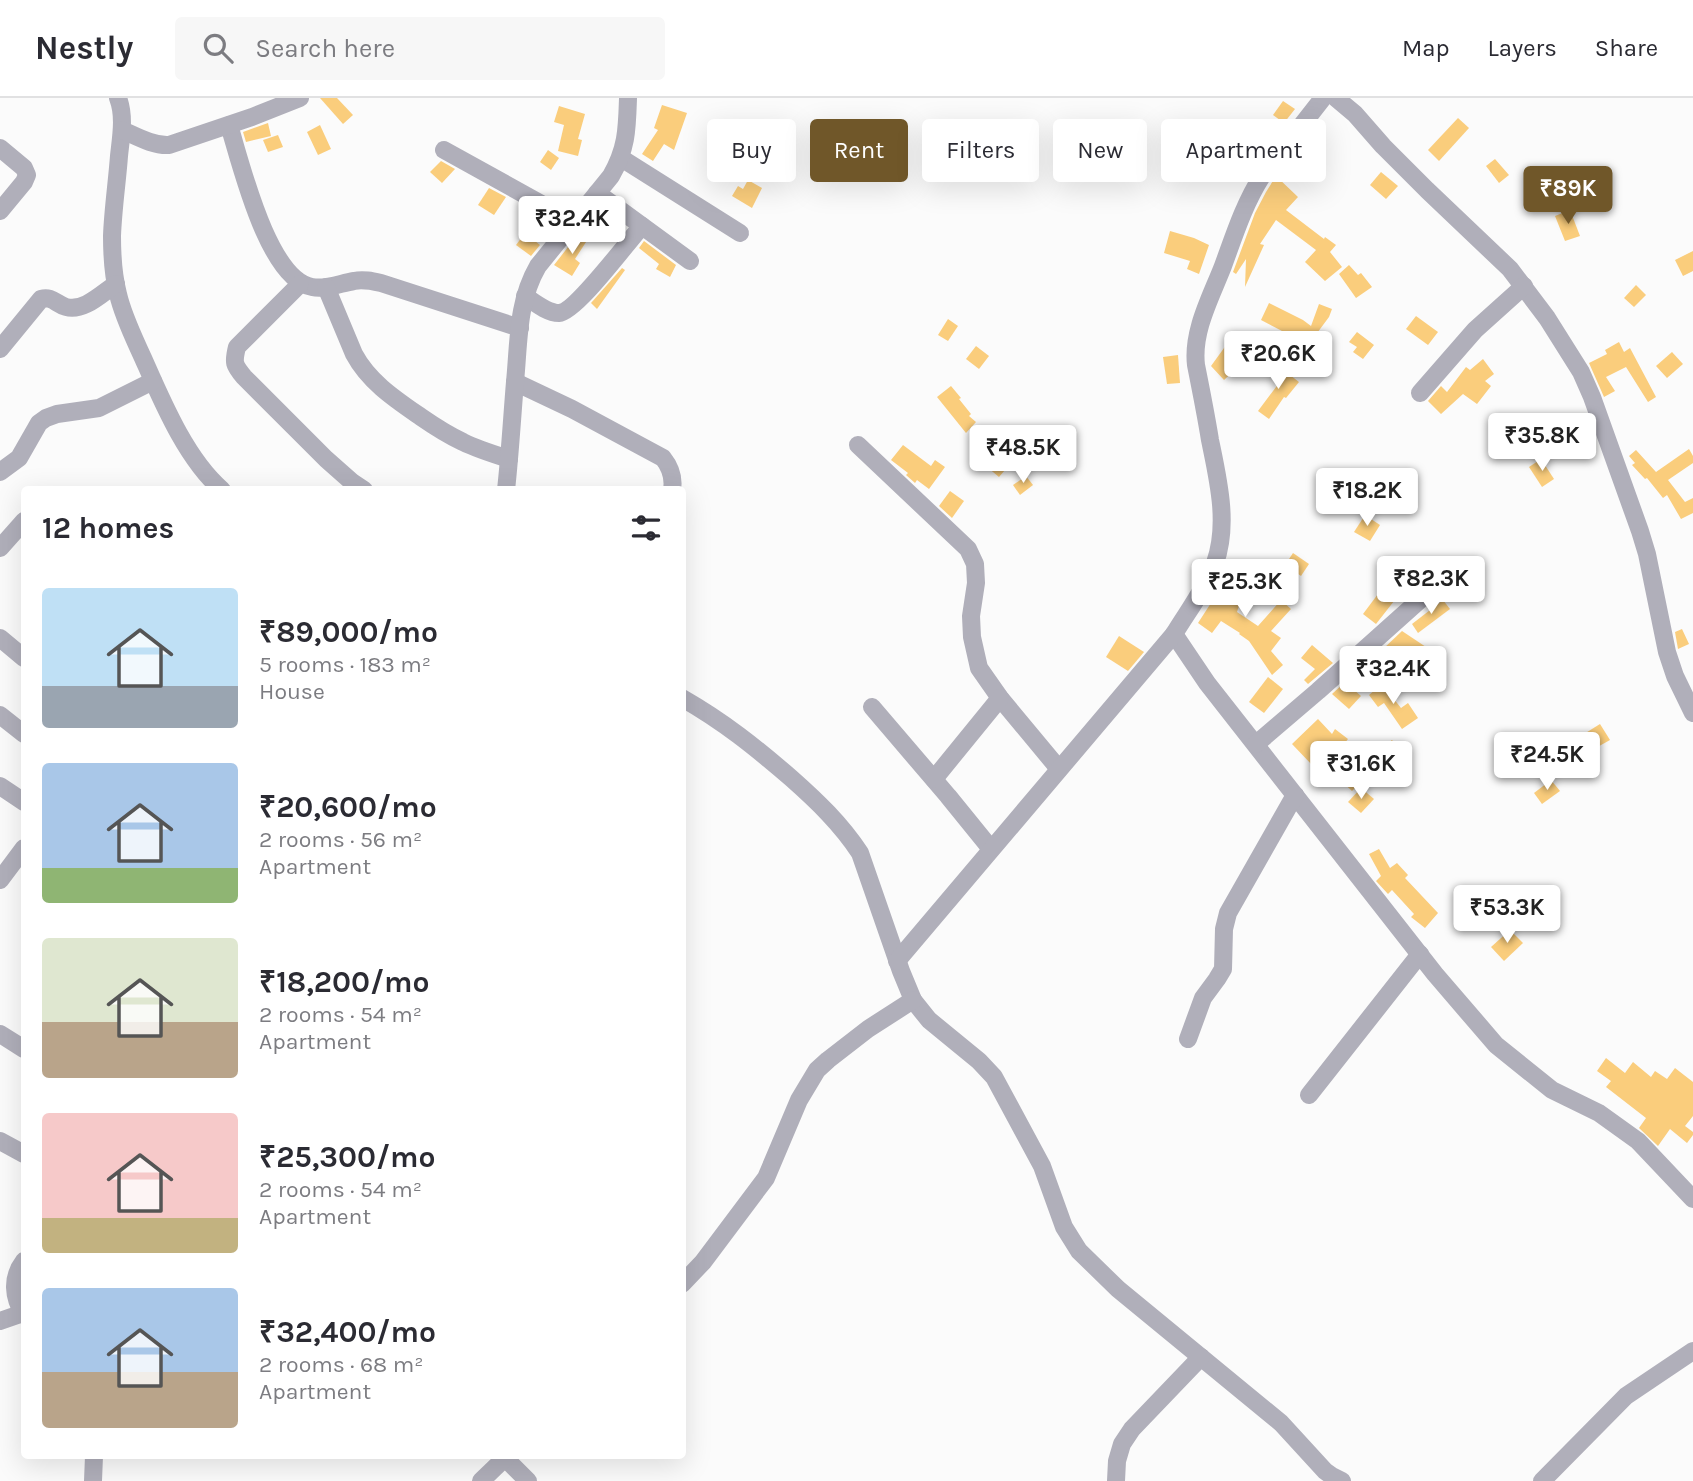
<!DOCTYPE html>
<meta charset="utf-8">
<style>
:root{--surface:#fff;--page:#f7f7f7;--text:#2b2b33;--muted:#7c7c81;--line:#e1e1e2;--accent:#705729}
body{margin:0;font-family:Karla,sans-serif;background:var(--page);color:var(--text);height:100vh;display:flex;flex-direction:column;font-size:26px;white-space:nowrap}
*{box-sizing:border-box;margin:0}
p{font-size:23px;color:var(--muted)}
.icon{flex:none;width:38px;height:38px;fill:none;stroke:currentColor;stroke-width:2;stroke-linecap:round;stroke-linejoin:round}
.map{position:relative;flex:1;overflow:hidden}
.details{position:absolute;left:21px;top:388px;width:665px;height:973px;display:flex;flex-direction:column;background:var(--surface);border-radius:7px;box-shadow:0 7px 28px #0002}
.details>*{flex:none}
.hud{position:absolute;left:707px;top:21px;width:665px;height:63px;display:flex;gap:14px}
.price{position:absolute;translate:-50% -60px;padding:0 16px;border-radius:7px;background:#fff;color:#222;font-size:23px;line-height:46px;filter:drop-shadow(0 2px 4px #0008)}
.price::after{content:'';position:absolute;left:50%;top:42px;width:21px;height:16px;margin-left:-10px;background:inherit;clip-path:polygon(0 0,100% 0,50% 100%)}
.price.on{background:var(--accent);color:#fff}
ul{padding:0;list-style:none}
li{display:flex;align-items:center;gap:21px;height:175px;padding:0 21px}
li span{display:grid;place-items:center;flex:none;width:196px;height:140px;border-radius:7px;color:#555}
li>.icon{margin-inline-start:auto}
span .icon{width:84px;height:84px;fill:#fffc;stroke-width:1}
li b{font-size:30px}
h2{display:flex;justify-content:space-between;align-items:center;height:84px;padding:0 21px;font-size:30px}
.chip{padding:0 24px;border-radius:7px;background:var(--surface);box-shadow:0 7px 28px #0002;font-size:24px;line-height:63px}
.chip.on{background:var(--accent);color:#fff}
header{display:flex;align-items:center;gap:42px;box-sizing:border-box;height:98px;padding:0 35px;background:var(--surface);border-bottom:2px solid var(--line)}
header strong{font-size:33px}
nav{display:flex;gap:38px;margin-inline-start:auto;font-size:24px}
.search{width:490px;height:63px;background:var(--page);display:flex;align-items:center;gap:18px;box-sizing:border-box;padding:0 24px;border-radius:7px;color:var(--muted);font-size:26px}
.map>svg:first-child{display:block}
.building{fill:#facd7c}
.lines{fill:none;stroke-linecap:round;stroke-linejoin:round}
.street{stroke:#b0afba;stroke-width:18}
</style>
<header>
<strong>Nestly</strong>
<div class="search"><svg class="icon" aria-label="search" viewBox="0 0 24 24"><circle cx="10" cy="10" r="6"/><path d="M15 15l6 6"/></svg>Search here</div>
<nav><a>Map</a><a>Layers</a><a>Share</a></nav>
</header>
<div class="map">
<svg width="1693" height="1383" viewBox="0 0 1693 1383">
<rect width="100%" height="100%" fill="#fbfbfb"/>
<g class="building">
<path d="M320,0h17l16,17 -10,9z"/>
<path d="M1283,3l12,8 -11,14 -11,-8z"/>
<path d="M662,7l25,8 -13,37 -10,-6 -11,17 -11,-7 16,-24 -4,-2z"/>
<path d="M559,8l26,8 -7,25 4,1 -4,16 -20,-5 6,-26 -10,-3z"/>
<path d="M1458,20l11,10 -30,33 -11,-11z"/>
<path d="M268,25l3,13 -25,6 -3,-10z"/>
<path d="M320,27l11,24 -13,6 -11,-23z"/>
<path d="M1216,29l30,19 -9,12 -29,-19z"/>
<path d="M278,37l5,12 -15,5 -5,-12z"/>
<path d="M548,52l11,8 -8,12 -11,-8z"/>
<path d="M1495,61l14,16 -10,8 -13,-17z"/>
<path d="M441,63l14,8 -13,14 -12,-11z"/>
<path d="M1381,74l17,14 -12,13 -16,-14z"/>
<path d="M1276,78l22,21 -12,13 38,29 1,-2 11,8 -6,7 12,15 -17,14 -20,-19 11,-12 -40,-30 -16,24 4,1 -19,42 1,-28 -10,15 -3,-2 22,-59 11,-21z"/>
<path d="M748,82l14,8 -10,20 -20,-12 6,-10 5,3z"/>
<path d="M489,90l17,9 -12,18 -16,-10z"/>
<path d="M1570,112l10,26 -15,5 -10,-25z"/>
<path d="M1170,133l24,7 15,7 -10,29 -12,-5 3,-8 -26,-8z"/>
<path d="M525,135l15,12 -9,11 -15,-11z"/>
<path d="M579,135l9,6 -13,20 5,4 -8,13 -18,-11z"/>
<path d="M644,143l32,24 -6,12 -14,-8 3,-5 -20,-16z"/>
<path d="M1693,153v20l-10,5 -8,-16z"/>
<path d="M1349,167l9,10 3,-2 11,14 -16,11 -17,-24z"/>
<path d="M622,170l3,2 -28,39 -6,-6z"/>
<path d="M1636,187l10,10 -12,12 -10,-9z"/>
<path d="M1269,205l34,17 8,6 8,-22 13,5 -3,8 -23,31 -24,-17 -21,-11z"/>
<path d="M1416,218l22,16 -10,13 -22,-16z"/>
<path d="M948,221l10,7 -10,15 -10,-6z"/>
<path d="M1357,234l17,13 -11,14 -10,-7 4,-5 -8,-5z"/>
<path d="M1232,239l26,17 -10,16 -8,-5 -16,15 -13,-14z"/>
<path d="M1619,244l5,10 6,-4 26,49 -8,5 -22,-35 -20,10 9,14 -11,6 -15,-34 18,-9 -2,-4z"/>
<path d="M976,248l13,10 -10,13 -13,-10z"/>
<path d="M1672,254l11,12 -16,14 -11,-12z"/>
<path d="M1178,257l2,28 -13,1 -4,-27z"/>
<path d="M1483,261l11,15 -9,7 6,5 -14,18 -14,-10 -22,20 -13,-13 13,-15 6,6 19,-25 4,3z"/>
<path d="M1277,267l22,17 -13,16 -2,-1 -15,22 -11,-8 21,-28 -10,-8z"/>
<path d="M951,288l10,12 -2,1 12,15 -2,2 7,6 -10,11 -29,-36z"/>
<path d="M987,338l30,20 -18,21 -12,-10 7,-8 -16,-10z"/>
<path d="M903,347l28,21 4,-6 10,7 -16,22 -12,-9 -2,3 -9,-8 2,-2 -17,-13z"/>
<path d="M1689,351l4,7v7l-25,17 17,22 8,-4v15l-12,6 -14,-24 -4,3 -16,-20 -2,1 -13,-14 3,-2 -6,-7 7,-6 20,22z"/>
<path d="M1541,361l13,20 -12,8 -13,-20z"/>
<path d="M1026,378l7,9 -13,10 -7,-10z"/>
<path d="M950,393l14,10 -12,17 -13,-12z"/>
<path d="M1365,417l15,10 -10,16 -16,-9z"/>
<path d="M1293,455l16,11 -8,12 -16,-11z"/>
<path d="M1224,472l24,8 -11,34 21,14 23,-26 10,9 -20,22 10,7 -10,13 12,14 -11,10 -23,-34 -10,-7 1,-1 -19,-12 -9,12 -14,-10 24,-37 -4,-1z"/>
<path d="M1384,488l14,10 -22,28 -13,-10z"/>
<path d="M1443,502l7,9 -32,24 -6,-9z"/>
<path d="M1682,531l7,15 -11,5 -3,-17z"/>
<path d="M1402,533l36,24 -13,21 -42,-27z"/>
<path d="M1119,538l25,16 -16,19 -22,-14z"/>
<path d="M1312,547l21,18 -25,21 -4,-4 11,-11 -14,-11z"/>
<path d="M1268,579l15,12 -19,24 -15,-11z"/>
<path d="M1379,582l22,28 7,-5 10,15 -16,11 -18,-26 -6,4 -9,-12 6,-5 -3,-4z"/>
<path d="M1345,584l16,14 -12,13 -17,-15z"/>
<path d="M1318,621l14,15 3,-5 13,10 -7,9 -8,-6 -20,24 -21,-22z"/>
<path d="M1600,626l10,16 -16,9 -10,-15z"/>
<path d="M1392,642l19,23 -3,2 1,2 -10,7 -19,-25z"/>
<path d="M1349,669l14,13 -11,11 -14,-13z"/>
<path d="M1551,682l9,11 -18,13 -8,-11z"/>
<path d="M1361,690l13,11 -13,14 -13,-11z"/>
<path d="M1379,751l11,19 7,-5 11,12 -3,3 33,35 -13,15 -14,-11 3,-3 -22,-24 -4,4 -12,-13 5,-5 -12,-22z"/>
<path d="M1510,832l13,13 -19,18 -13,-14z"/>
<path d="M1606,960l19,15 8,-11 18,15 4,-6 12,8 8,-11 18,14v34l-8,10 8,6v3l-6,8 -17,-14 -12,17 -19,-18 7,-10 -40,-31 5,-6 -14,-10z"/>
</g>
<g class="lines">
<g class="street">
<path d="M118,0c7,18 3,39 1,58 -2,27 -6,53 -7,80 0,20 1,39 6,58 5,22 16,44 25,64 19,43 43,101 79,132"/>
<path d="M1336,0l19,16 28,32 44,44 83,79 37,49 34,54 11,25 48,134 7,23 20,98 8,24 18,37"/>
<path d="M229,27c12,39 39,154 83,162 14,3 29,-4 42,-6 9,-2 18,0 27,2l139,45"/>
<path d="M122,32c14,6 31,16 47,15l83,-28 48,-19"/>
<path d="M0,50l24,20 3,7 -3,7 -24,29"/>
<path d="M444,52l130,72"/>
<path d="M621,60l119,75"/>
<path d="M597,95l93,68"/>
<path d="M300,186l-63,63c-4,16 -3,18 7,30l82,82 26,23 12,8"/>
<path d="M326,189l28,67c15,28 41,45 67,63 13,9 27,18 42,25 14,7 30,12 46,17"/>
<path d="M525,198c9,6 22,17 34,17 17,-1 69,-72 83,-87"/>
<path d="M0,251l41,-50c11,-3 15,5 25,8 18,5 36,-14 50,-23"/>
<path d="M515,284l57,27 91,49c8,10 11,20 9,32"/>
<path d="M1420,295l55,-63 49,-44"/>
<path d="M858,347l110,104 7,15 1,19 -5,33 1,21 7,31 21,30 59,71"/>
<path d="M0,374l19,-14 20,-35 7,-5 11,-4 42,-6 54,-27"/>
<path d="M506,392c4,-36 6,-72 9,-108 4,-40 2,-80 23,-116l73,-90c16,-28 16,-47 17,-78"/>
<path d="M0,450l24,-27"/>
<path d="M1174,536l33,49 228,291 61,71 56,45 47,23 39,28 55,58"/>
<path d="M0,540l24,20"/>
<path d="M682,600c42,24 73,49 109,80 26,23 50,46 69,75l41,118 12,29 16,20 50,41 15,16 48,89 22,61 15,24 39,38 163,134 44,48 7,5 10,5"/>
<path d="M872,609l76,89 43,53"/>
<path d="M0,617l24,19"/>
<path d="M1256,646l62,-53 123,-110"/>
<path d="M934,681l66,-81"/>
<path d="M0,688l24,16"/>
<path d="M0,782l24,-32"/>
<path d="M897,863l277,-327c14,-23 31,-45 41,-71 14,-39 3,-84 -5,-123 -4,-25 -9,-50 -14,-75 -4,-34 15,-68 27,-99 11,-30 21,-62 39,-90l61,-78"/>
<path d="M0,936l24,15"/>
<path d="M1188,941l15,-41 14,-19 6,-10 1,-40 4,-16 67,-118"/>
<path d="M1309,997l111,-141"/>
<path d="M0,1043l24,13"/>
<path d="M24,1163c-13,17 -11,36 0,54"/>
<path d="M682,1186l21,-22 63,-84 33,-78 18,-30 11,-10 40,-31 45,-29"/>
<path d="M0,1223l23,-8"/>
<path d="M505,1360l23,23"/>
<path d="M93,1383l1,-25"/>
<path d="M481,1383l26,-25"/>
<path d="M1116,1383l1,-20 5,-17 10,-15 69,-72"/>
<path d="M1542,1383l84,-85 67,-45"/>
</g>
</g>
</svg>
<b class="price on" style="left:1568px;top:128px">₹89K</b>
<b class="price" style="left:572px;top:158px">₹32.4K</b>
<b class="price" style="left:1278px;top:293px">₹20.6K</b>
<b class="price" style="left:1542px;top:375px">₹35.8K</b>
<b class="price" style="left:1023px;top:387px">₹48.5K</b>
<b class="price" style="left:1367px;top:430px">₹18.2K</b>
<b class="price" style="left:1431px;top:518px">₹82.3K</b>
<b class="price" style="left:1245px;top:521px">₹25.3K</b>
<b class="price" style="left:1393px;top:608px">₹32.4K</b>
<b class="price" style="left:1547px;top:694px">₹24.5K</b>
<b class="price" style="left:1361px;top:703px">₹31.6K</b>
<b class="price" style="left:1507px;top:847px">₹53.3K</b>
<div class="hud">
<a class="chip">Buy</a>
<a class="chip on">Rent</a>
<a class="chip">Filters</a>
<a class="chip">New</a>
<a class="chip">Apartment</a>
</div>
<section class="details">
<h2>12 homes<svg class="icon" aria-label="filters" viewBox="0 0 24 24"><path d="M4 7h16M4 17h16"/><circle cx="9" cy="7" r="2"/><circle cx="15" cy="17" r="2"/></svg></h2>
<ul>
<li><span style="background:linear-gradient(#bfe0f5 70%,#9aa5b1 0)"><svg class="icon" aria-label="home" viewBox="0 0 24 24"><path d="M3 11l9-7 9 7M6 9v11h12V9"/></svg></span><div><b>₹89,000/mo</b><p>5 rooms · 183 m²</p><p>House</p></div></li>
<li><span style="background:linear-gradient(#a9c7e8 75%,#8fb573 0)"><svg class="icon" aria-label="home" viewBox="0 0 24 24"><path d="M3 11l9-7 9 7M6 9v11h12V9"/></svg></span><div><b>₹20,600/mo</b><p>2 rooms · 56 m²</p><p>Apartment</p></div></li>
<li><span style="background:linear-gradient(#dfe7d0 60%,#b9a48a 0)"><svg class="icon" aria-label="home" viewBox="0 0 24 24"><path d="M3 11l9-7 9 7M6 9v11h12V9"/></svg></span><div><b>₹18,200/mo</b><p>2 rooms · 54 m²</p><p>Apartment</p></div></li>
<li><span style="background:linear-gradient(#f6c9c9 75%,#c2b280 0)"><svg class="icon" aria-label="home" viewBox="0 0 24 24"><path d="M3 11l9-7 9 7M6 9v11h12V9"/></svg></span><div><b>₹25,300/mo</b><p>2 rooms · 54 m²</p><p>Apartment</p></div></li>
<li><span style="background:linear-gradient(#a9c7e8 60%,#b9a48a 0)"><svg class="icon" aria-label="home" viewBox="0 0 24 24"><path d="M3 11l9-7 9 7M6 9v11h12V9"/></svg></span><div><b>₹32,400/mo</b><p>2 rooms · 68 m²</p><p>Apartment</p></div></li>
</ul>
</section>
</div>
